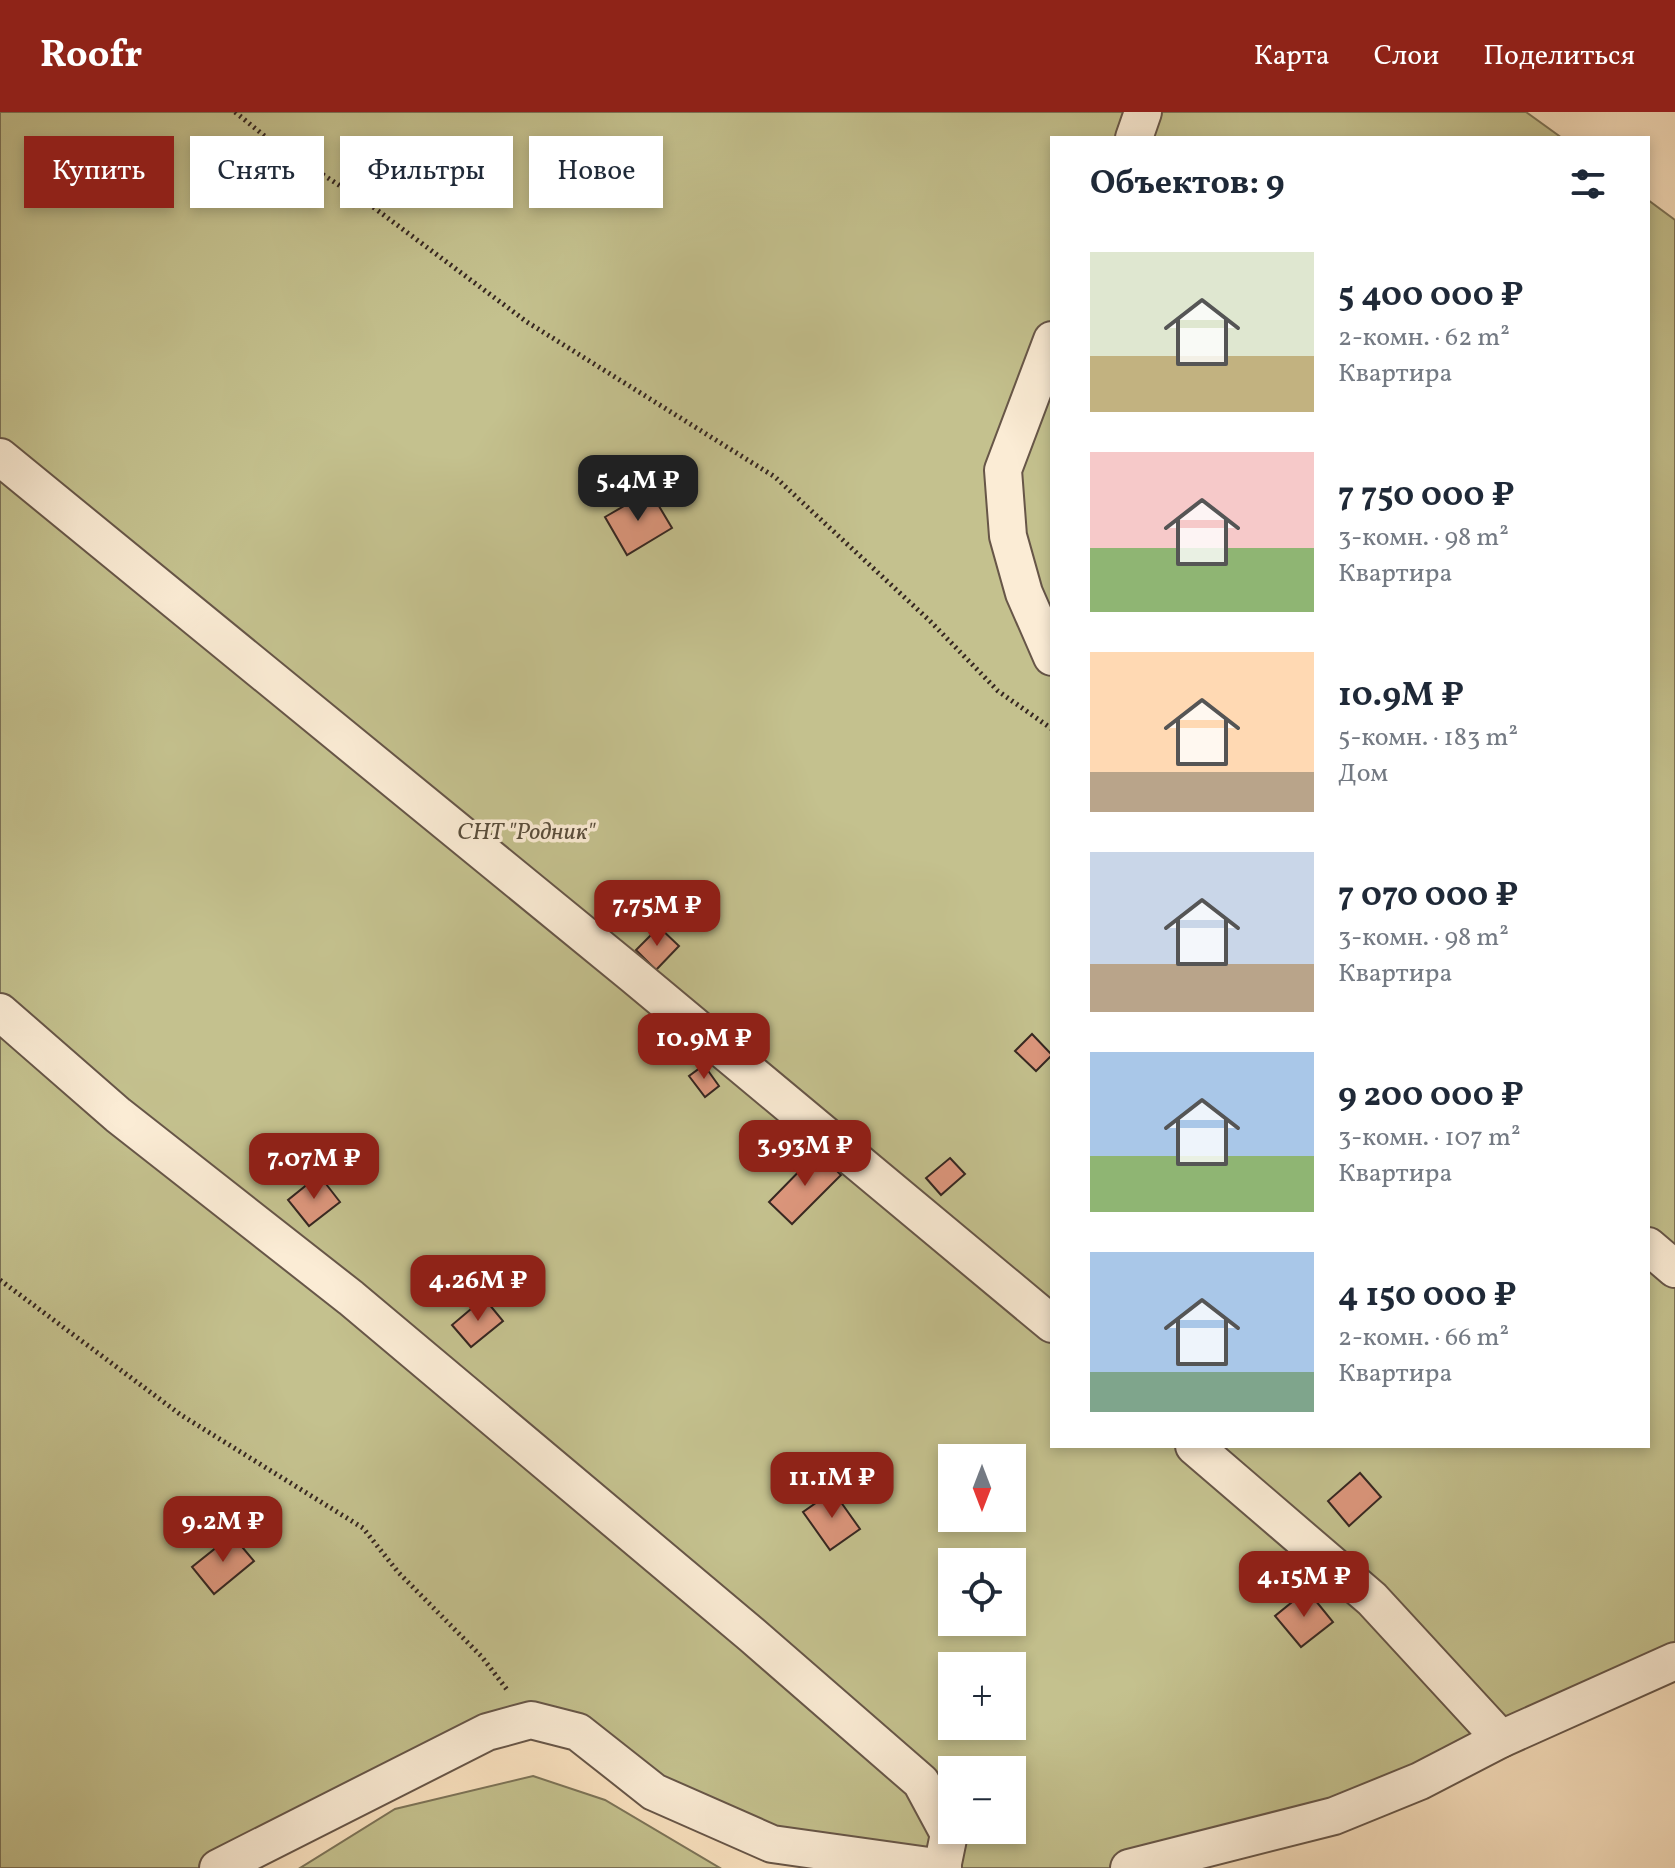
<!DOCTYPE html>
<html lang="ru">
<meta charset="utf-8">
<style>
:root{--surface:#fff;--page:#f6f6f7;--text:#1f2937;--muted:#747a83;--accent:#8f2418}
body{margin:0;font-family:Vollkorn,serif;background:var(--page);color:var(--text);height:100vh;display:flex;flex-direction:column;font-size:30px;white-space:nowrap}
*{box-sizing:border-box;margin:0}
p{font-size:26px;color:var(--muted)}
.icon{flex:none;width:44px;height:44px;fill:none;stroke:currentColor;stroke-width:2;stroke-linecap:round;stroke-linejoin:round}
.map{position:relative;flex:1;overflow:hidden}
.details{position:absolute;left:1050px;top:24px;width:600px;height:1312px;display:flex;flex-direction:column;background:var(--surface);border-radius:0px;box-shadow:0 4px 12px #0003}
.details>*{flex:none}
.hud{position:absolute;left:24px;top:24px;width:760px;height:72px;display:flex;gap:16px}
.needle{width:52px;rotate:180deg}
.tools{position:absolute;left:938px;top:1332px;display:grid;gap:16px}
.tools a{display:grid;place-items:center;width:88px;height:88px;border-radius:0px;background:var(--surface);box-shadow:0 4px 12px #0003;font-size:40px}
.price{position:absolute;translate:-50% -68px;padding:0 18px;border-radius:16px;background:var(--accent);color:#fff;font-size:26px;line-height:52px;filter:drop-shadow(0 2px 4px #0008)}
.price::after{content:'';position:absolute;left:50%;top:48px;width:24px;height:18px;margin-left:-12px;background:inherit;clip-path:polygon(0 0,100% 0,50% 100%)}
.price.active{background:#222;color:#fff}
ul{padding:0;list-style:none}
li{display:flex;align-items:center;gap:24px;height:200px;padding:0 40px}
li span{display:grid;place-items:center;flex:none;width:224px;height:160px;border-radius:0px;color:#555}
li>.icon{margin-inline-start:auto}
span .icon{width:96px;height:96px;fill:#fffc;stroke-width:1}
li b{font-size:34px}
h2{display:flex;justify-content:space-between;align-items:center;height:96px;padding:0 40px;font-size:34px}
.tag{padding:0 28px;border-radius:0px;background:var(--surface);box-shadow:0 4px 12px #0003;font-size:28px;line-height:72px}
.tag.active{background:var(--accent);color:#fff}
header{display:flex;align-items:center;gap:48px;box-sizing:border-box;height:112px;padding:0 40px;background:var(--accent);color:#fff}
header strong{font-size:38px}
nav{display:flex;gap:44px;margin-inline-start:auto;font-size:28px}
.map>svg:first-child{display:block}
.green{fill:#c4c18e;stroke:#7d7458;stroke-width:2;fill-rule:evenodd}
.building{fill:#dc967c;stroke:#362721;stroke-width:2}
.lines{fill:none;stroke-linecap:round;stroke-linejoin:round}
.minor-casing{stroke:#675648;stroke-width:40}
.path{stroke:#362721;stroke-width:5;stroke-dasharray:2 4;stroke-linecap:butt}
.minor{stroke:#fbecd5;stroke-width:36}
.labels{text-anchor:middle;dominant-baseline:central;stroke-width:7;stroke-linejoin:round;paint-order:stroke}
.park-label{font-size:24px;font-style:italic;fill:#5a4e3c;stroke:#fbecd5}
</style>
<header>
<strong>Roofr</strong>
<nav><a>Карта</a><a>Слои</a><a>Поделиться</a></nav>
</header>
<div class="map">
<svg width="1675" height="1756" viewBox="0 0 1675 1756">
<rect width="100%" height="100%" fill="#f9e1bf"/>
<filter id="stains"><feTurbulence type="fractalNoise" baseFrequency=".0025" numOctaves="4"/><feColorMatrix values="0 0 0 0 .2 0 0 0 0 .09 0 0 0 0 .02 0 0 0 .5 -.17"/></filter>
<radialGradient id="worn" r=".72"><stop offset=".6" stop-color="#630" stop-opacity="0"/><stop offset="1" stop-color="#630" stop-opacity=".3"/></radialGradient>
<g class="green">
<path d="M0,0h1526l36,26h-510v1308h596v-1246l27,20v1441l-255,120 -291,87h-186l-171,-24 -241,-124 -313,148h-218zM952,1346h60v60h-60zM952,1450h60v60h-60zM952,1554h60v60h-60zM952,1658h60v60h-60z"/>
<path d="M533,1664l72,24 115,68h-420l95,-59z"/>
</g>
<g class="building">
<path d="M239,42l17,30 -28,17 -18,-30z"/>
<path d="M650,379l22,37 -45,27 -22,-38z"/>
<path d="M659,815l20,19 -23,24 -20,-20z"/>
<path d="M1032,922l20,21 -16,16 -21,-20z"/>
<path d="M704,953l15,21 -14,11 -16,-21z"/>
<path d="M818,1040l23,23 -49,49 -23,-22z"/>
<path d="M950,1046l15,16 -24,21 -15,-17z"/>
<path d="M319,1063l21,27 -31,24 -21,-26z"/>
<path d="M484,1186l19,23 -32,26 -19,-22z"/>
<path d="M1360,1361l21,24 -32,29 -21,-25z"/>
<path d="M833,1379l27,38 -30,21 -27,-38z"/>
<path d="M232,1423l22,26 -40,33 -22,-27z"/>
<path d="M1307,1478l26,32 -32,25 -26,-31z"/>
</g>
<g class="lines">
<defs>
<g id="minor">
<path d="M1134,26l9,-26"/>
<path d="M1052,228l-49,130 5,66 16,57 28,64"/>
<path d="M0,345l632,517 420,350"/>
<path d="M0,900l118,103 233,183 401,337 169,147 28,52 -7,34"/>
<path d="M1648,1134l27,23"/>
<path d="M1194,1334l178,153 129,140"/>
<path d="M218,1756l269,-136 44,-12 47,12 76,60 118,52 171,24"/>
<path d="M1129,1756l205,-52 86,-35 81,-42 174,-78"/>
</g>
</defs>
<use href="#minor" class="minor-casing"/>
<g class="path">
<path d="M235,0l37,30 101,65 154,115 248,155 155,144 68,70 54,38"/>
<path d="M0,1168l181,135 182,113 35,44 84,85 26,34"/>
</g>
<use href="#minor" class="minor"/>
</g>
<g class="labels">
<g class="park-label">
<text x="526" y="721">СНТ "Родник"</text>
</g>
</g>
<rect width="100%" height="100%" filter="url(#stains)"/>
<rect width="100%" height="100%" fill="url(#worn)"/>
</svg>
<div class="tools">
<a><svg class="needle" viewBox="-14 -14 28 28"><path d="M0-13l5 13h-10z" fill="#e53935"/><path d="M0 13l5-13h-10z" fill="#747a83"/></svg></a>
<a><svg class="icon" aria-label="locate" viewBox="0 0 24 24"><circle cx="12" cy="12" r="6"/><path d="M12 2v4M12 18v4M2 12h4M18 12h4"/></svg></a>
<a>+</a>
<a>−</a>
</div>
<b class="price active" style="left:638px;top:411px">5.4M ₽</b>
<b class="price" style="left:657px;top:836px">7.75M ₽</b>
<b class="price" style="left:704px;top:969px">10.9M ₽</b>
<b class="price" style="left:805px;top:1076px">3.93M ₽</b>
<b class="price" style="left:314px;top:1089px">7.07M ₽</b>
<b class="price" style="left:478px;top:1211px">4.26M ₽</b>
<b class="price" style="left:832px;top:1408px">11.1M ₽</b>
<b class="price" style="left:223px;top:1452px">9.2M ₽</b>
<b class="price" style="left:1304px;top:1507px">4.15M ₽</b>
<div class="hud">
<a class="tag active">Купить</a>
<a class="tag">Снять</a>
<a class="tag">Фильтры</a>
<a class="tag">Новое</a>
</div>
<section class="details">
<h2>Объектов: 9<svg class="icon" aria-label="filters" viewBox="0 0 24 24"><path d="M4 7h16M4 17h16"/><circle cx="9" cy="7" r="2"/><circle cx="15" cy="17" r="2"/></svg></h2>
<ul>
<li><span style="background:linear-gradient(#dfe7d0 65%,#c2b280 0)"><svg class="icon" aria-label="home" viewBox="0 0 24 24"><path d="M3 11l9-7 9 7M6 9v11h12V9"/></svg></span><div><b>5 400 000 ₽</b><p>2-комн. · 62 m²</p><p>Квартира</p></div></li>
<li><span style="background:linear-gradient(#f6c9c9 60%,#8fb573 0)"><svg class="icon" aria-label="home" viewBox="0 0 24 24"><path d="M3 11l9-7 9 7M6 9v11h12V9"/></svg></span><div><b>7 750 000 ₽</b><p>3-комн. · 98 m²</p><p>Квартира</p></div></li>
<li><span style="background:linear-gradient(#ffd9b3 75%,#b9a48a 0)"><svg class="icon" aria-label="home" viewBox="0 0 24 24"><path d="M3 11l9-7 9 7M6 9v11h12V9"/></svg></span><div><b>10.9M ₽</b><p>5-комн. · 183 m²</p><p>Дом</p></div></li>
<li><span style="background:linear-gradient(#c9d6e8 70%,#b9a48a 0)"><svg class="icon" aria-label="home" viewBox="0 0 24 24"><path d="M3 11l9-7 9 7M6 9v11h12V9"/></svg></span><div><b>7 070 000 ₽</b><p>3-комн. · 98 m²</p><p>Квартира</p></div></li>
<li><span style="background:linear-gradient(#a9c7e8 65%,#8fb573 0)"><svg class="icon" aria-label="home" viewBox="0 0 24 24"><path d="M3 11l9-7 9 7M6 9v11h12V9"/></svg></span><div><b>9 200 000 ₽</b><p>3-комн. · 107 m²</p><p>Квартира</p></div></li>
<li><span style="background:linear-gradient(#a9c7e8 75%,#7fa58c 0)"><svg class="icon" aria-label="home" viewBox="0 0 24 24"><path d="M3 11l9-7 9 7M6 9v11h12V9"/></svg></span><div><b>4 150 000 ₽</b><p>2-комн. · 66 m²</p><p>Квартира</p></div></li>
</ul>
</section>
</div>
